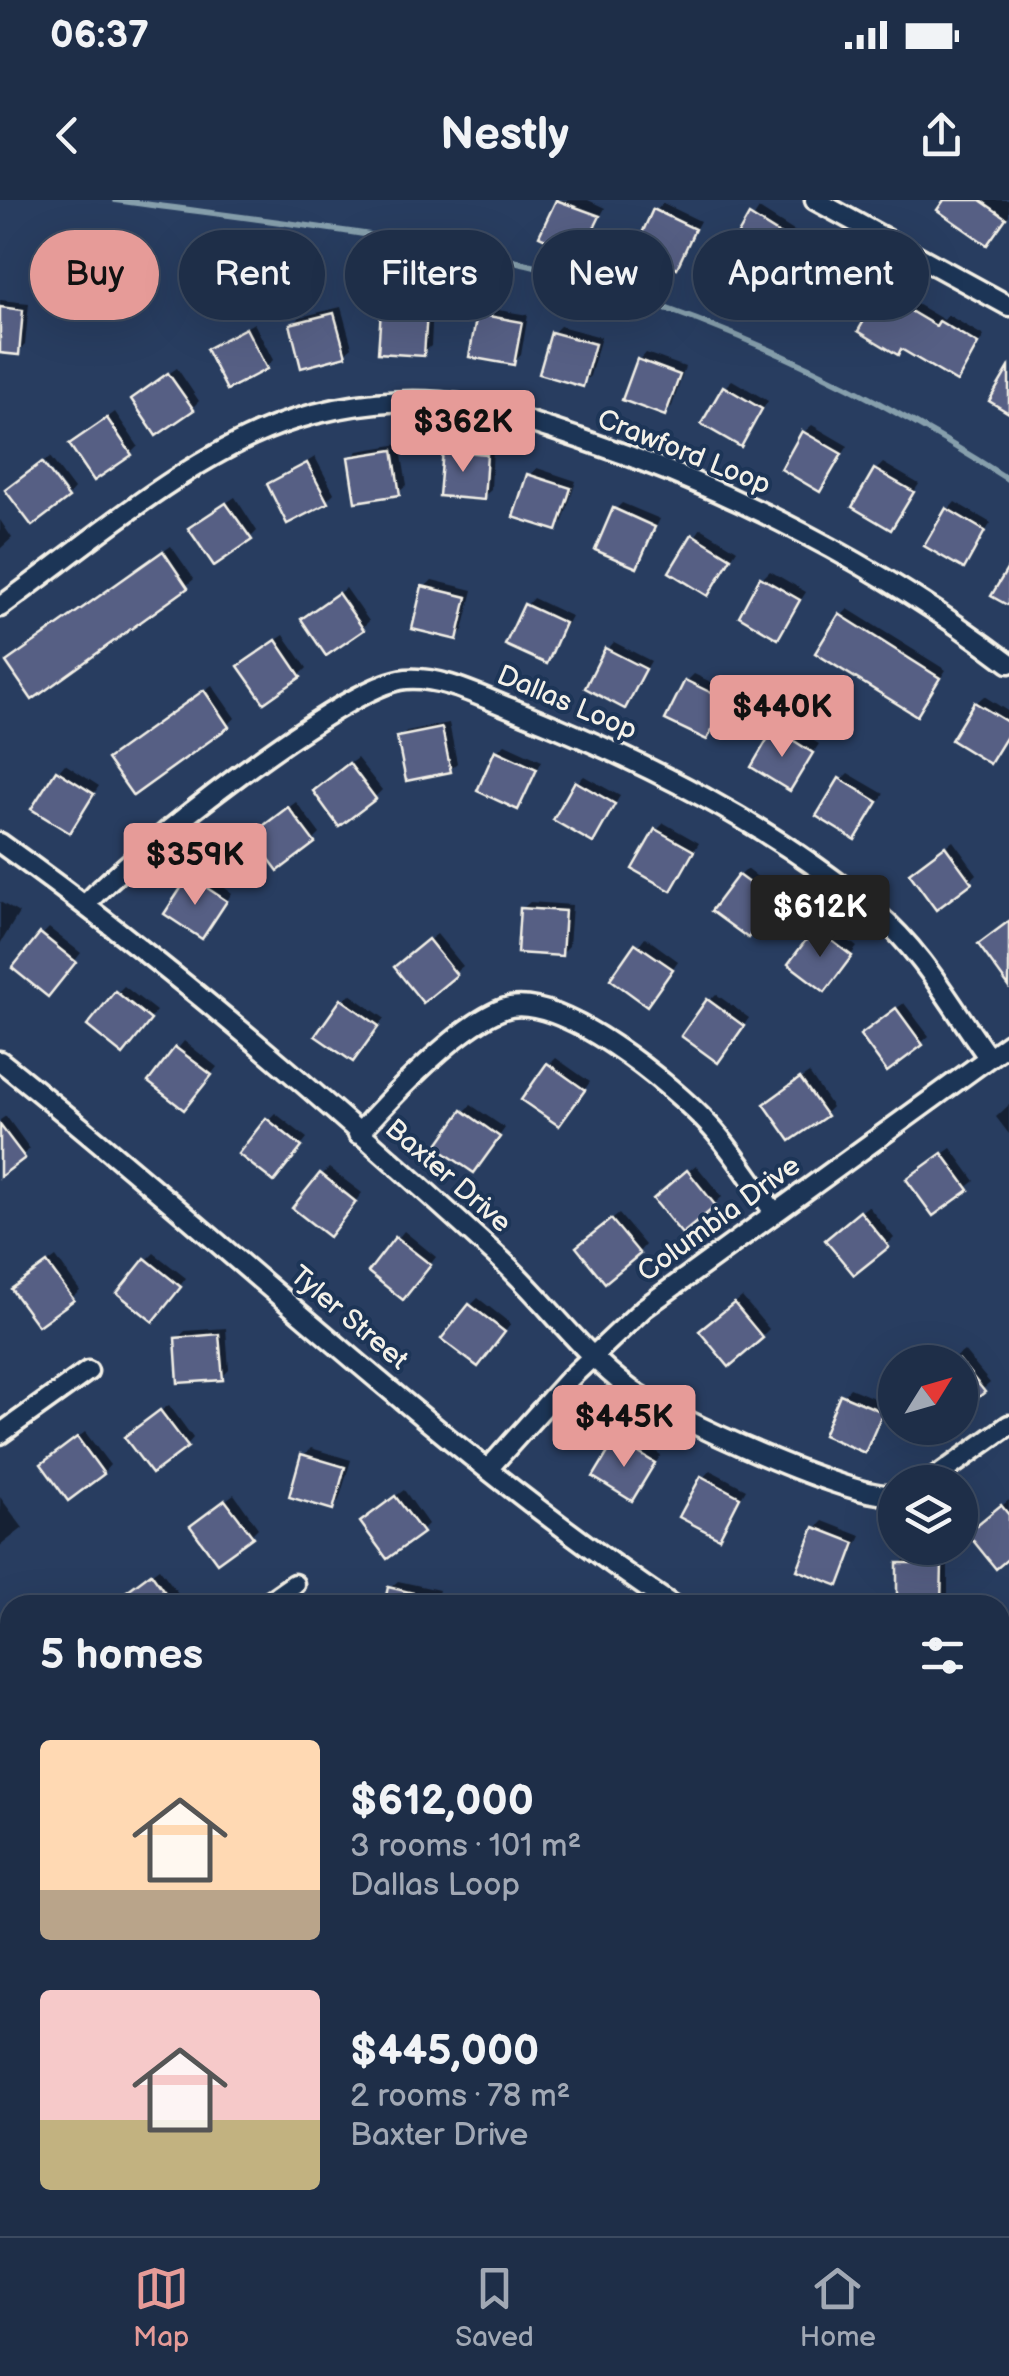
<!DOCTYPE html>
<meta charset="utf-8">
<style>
:root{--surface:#1e2e48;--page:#26364f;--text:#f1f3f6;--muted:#a1a8b4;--line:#3c4a60;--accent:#e69b98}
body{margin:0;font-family:"Balsamiq Sans",sans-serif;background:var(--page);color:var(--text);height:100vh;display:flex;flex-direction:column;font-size:38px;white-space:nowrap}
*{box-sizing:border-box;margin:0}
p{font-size:32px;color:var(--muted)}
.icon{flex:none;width:55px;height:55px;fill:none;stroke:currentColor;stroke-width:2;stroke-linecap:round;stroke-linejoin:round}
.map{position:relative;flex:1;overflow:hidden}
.drawer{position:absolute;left:0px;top:1395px;width:1010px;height:642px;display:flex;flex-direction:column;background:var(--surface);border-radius:30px 30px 0 0;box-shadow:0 10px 40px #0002,0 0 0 2px var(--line)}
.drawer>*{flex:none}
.guide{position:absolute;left:30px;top:30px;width:950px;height:90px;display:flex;gap:20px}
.needle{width:65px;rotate:53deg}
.controls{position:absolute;left:878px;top:1145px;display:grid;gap:20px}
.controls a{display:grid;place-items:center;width:100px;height:100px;border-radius:50%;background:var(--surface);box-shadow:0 10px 40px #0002,0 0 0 2px var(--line);font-size:50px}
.price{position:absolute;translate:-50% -85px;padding:0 22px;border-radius:10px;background:var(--accent);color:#111;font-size:32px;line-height:65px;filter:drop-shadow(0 2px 5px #0008)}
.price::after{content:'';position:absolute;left:50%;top:60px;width:30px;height:22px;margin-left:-15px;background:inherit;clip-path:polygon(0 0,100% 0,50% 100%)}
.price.active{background:#222;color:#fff}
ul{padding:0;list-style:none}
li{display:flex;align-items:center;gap:30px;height:250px;padding:0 40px}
li span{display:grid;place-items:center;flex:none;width:280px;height:200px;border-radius:10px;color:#555}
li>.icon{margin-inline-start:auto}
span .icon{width:120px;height:120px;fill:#fffc;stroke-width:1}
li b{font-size:42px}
h2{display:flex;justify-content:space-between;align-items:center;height:120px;padding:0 40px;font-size:42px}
.pill{padding:0 35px;border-radius:45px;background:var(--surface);box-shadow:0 10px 40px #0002,0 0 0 2px var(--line);font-size:35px;line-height:90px}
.pill.active{background:var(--accent);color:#111}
.status{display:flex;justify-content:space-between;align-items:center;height:70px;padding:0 50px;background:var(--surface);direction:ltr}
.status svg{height:28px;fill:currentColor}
header{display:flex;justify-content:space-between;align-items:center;height:130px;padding:0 40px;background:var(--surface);font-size:45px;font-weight:800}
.tab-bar{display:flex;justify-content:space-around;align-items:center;height:140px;border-top:2px solid var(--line);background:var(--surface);font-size:28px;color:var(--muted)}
.tab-bar a{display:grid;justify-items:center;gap:5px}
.tab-bar .active{color:var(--accent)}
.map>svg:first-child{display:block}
.shadow{fill:#0007}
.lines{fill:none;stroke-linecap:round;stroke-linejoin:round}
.stream{stroke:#869fac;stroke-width:6}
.building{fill:#565e84;stroke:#f4f1e8;stroke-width:2.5}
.minor-casing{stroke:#f4f1e8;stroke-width:25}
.major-casing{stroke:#f4f1e8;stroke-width:30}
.minor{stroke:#1d3557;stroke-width:18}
.major{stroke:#6b6f75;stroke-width:22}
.labels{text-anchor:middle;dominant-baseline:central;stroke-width:8;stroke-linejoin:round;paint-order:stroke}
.street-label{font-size:28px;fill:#f4f1e8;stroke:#1d3557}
</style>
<div class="status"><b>06:37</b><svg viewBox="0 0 49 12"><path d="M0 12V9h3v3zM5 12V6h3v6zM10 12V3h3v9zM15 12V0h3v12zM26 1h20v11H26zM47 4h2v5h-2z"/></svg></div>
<header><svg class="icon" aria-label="back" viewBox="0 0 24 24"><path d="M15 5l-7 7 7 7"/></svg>Nestly<svg class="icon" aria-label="share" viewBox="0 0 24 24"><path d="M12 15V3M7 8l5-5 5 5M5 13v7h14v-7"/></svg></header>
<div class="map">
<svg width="1009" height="2036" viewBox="0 0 1009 2036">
<rect width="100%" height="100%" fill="#283d60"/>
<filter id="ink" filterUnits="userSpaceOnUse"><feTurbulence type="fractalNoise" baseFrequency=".01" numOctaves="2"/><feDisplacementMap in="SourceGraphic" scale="20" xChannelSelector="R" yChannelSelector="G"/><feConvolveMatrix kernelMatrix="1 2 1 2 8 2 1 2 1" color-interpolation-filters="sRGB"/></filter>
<g filter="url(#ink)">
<g class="shadow">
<path d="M559,0h29l17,8 -24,44 -38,-17z"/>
<path d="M948,0h61v15l-15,20z"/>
<path d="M663,3l37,18 -24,44 -20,-54z"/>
<path d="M759,9l95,60 -27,43 -96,-60z"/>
<path d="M889,88l55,32 4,-5 36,21 -28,43 -54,-32 -20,-52z"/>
<path d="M0,100l29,3 -4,42 -7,7 -18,-1z"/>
<path d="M391,103l42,3 -2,40 -8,7 -40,-42z"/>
<path d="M341,107l11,40 -8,7 -51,-29 7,-8z"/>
<path d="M486,108l42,7 -7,40 -8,8 -34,-48z"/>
<path d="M254,123l19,37 -7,7 -57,-18z"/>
<path d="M560,126l41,11 -11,39 -8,8 -29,-51z"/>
<path d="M646,153l39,14 -13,39 -7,7 -26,-52z"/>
<path d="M177,168l22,33 -7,7 -51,-16z"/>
<path d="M732,180l36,21 -28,43 -15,-57z"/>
<path d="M115,212l23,34 -7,7 -59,-9z"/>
<path d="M812,225l36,21 -28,43 -16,-57z"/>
<path d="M400,244l7,41 -8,7 -48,-34 7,-7z"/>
<path d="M453,244l40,3 -2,43 -8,7 -38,-45z"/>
<path d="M50,257l24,32 -5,6 -25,-34z"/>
<path d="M315,257l19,36 -8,8 -56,-17z"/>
<path d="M883,263l36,21 -28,43 -15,-57z"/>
<path d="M537,268l39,13 -13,40 -7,7 -27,-53z"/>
<path d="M235,297l22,34 -7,7 -51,-17z"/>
<path d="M955,302l36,21 -28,43 -15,-56z"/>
<path d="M622,303l38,16 -23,46 -22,-55z"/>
<path d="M0,320l12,18 -12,11z"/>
<path d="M701,328l36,22 -29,43 -36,-22z"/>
<path d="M171,346l23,33 -8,7 -169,69z"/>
<path d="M770,371l36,21 -28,44 -16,-57z"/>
<path d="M432,380l41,10 -10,40 -7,8 -31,-51z"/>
<path d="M346,388l23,33 -7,7 -51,-16z"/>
<path d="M533,398l38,18 -24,45 -21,-55z"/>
<path d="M848,409l98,61 -29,43 -76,-97z"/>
<path d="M284,435l23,33 -7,7 -51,-16z"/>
<path d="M614,442l37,19 -26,45 -18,-56z"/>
<path d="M694,474l38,18 -26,45 -19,-56z"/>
<path d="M212,485l23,33 -7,7 -110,27z"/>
<path d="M984,496l25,16v22l-19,27 -14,-58z"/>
<path d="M449,523l8,40 -8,7 -49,-32 7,-7z"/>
<path d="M783,523l36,21 -29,44 -14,-58z"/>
<path d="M505,544l37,17 -24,46 -21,-56z"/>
<path d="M357,558l25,32 -8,8 -51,-14z"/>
<path d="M65,564l34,22 -30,44 -11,-58z"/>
<path d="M848,573l36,21 -29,43 -14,-57z"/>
<path d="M584,576l36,20 -27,44 -16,-57z"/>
<path d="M296,602l24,32 -7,7 -51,-13z"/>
<path d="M664,623l35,20 -28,45 -14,-58z"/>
<path d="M953,641l24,33 -7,7 -50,-15z"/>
<path d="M747,669l33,25 -25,34 -15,-52z"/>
<path d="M199,670l33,23 -23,35 -18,-50z"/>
<path d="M0,702l19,11 -19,31z"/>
<path d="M530,702l42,3 -3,41 -8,8 -39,-45z"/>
<path d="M824,722l33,25 -25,34 -15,-51z"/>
<path d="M49,728l32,25 -26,33 -13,-51z"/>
<path d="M437,734l26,32 -40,33 -19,-39z"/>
<path d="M645,737l33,24 -24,34 -41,-16z"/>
<path d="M124,786l32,25 -26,33 -13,-51z"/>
<path d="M350,794l34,24 -24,34 -17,-51z"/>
<path d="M716,794l33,24 -24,34 -16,-51z"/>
<path d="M904,803l25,33 -8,7 -51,-15z"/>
<path d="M184,841l33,26 -26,33 -40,-18z"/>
<path d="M556,858l34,24 -24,34 -17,-51z"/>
<path d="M809,873l23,34 -7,7 -51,-17z"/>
<path d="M471,905l34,23 -25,35 -16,-51z"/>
<path d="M1009,905v29l-13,-17z"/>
<path d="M275,913l32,25 -26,33 -13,-51z"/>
<path d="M6,916l24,33 -30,24v-53z"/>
<path d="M951,948l24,33 -41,32 -17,-41z"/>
<path d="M696,965l26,32 -40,34 -19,-39z"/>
<path d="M329,968l33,25 -26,33 -14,-51z"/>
<path d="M868,1006l26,32 -7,7 -52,-12z"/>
<path d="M619,1014l26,31 -7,8 -51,-13z"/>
<path d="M404,1031l32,26 -26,33 -39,-18z"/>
<path d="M154,1053l32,25 -26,33 -13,-51z"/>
<path d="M56,1057l24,34 -41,32 -17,-41z"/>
<path d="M742,1097l27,32 -7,7 -52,-12z"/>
<path d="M478,1098l33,26 -26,33 -14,-52z"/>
<path d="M226,1128l3,42 -7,7 -45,-38 8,-8z"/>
<path d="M964,1151l26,32 -30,26v-47h-10z"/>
<path d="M850,1188l38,16 -23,46 -22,-54z"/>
<path d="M169,1205l24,33 -7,8 -51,-16z"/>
<path d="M85,1232l25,33 -7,8 -51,-16z"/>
<path d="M626,1233l35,22 -29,43 -14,-58z"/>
<path d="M311,1248l40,12 -12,40 -7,7 -29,-51z"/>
<path d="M710,1270l36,19 -27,46 -16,-57z"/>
<path d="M404,1290l24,34 -7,7 -51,-16z"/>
<path d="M234,1294l24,34 -7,7 -51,-16z"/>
<path d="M0,1297l23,31 -23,18z"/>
<path d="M1009,1300v55l-32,-29z"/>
<path d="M823,1321l38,15 -23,47 -22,-55z"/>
<path d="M907,1357h41v43l-6,5h-43l1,-41z"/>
<path d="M159,1368l25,33 -4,4h-58l3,-12z"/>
<path d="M398,1381l41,9 -4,15h-49l4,-17z"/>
<path d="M0,1560l10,14v29l-10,8z"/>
<path d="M1003,1705l6,6v47l-9,10z"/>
<path d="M0,1767l10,13v22l-10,7z"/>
<path d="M1009,1938v36l-9,-12v-18z"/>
<path d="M10,1983v45h12l-11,8h-11v-45z"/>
<path d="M304,2028h7l6,8h-25z"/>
<path d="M650,2028h41l6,8h-57z"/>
<path d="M873,2028l6,8h-20l11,-8z"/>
</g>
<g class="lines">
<path class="stream" d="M115,0c138,19 277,34 412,64 32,7 63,19 94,29 139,45 266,108 388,187"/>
</g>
<g class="building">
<path d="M556,0l44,16 -19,39 -42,-19z"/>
<path d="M944,0h36l26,18 -19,27 -50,-35z"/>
<path d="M653,9l42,20 -18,39 -42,-19z"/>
<path d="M749,15l100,62 -22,38 -99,-63z"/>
<path d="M880,93l56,33 3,-5 39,23 -21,38 -56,-33 -3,6 -40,-24z"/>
<path d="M0,107l23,3 -4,45 -19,-2z"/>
<path d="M381,110l46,2 -3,44 -46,-3z"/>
<path d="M334,113l12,43 -45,12 -11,-44z"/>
<path d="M477,114l45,8 -8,43 -45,-8z"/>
<path d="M246,128l21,41 -40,21 -21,-41z"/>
<path d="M551,132l44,12 -12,43 -44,-13z"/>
<path d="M637,159l43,16 -15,41 -43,-16z"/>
<path d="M1009,167v46l-20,-12z"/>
<path d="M168,173l26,37 -38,26 -25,-37z"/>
<path d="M723,186l39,23 -21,38 -40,-23z"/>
<path d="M107,218l25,37 -38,26 -25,-37z"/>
<path d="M802,231l40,23 -22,38 -39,-23z"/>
<path d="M393,250l7,45 -45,7 -7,-45z"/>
<path d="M443,250l44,4 -3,46 -45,-4z"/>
<path d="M42,262l27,36 -37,28 -27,-36z"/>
<path d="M307,263l21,40 -41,21 -20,-40z"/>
<path d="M874,269l40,23 -23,38 -39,-23z"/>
<path d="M527,274l44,14 -14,43 -44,-14z"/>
<path d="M226,303l26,37 -38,26 -26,-38z"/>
<path d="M613,308l42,19 -18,41 -42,-18z"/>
<path d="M946,308l39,23 -21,38 -40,-23z"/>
<path d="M692,334l39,24 -23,38 -39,-24z"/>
<path d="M163,351l25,37 -156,112 -26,-38z"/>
<path d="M1009,366v40l-18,-10z"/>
<path d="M760,377l40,23 -22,39 -39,-23z"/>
<path d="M422,386l45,11 -10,43 -45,-11z"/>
<path d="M338,393l26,37 -38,26 -25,-37z"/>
<path d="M524,404l41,19 -18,41 -42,-19z"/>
<path d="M839,414l101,64 -23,38 -102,-63z"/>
<path d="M276,440l25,37 -37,26 -26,-37z"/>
<path d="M605,448l41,21 -21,40 -40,-21z"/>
<path d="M685,480l41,20 -19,40 -42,-20z"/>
<path d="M204,490l25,37 -96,69 -26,-37z"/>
<path d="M974,502l35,21v10l-19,31 -39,-24z"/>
<path d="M442,528l9,44 -45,9 -9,-44z"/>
<path d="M774,528l39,25 -23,38 -39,-24z"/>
<path d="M495,550l42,19 -19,41 -41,-19z"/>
<path d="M349,563l27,36 -37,28 -26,-36z"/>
<path d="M56,570l38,24 -24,39 -39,-24z"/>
<path d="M839,578l39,24 -23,38 -39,-24z"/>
<path d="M575,581l40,23 -22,39 -40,-23z"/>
<path d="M288,607l27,36 -37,28 -27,-36z"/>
<path d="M655,629l39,22 -23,40 -39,-22z"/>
<path d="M945,646l27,37 -36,27 -27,-37z"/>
<path d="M738,675l37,27 -27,36 -37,-27z"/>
<path d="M189,676l38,25 -25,38 -38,-25z"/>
<path d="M520,708l45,3 -3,45 -45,-3z"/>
<path d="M1009,721v66l-31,-43z"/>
<path d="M815,728l37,28 -27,36 -37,-28z"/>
<path d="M40,733l36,29 -28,35 -36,-29z"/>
<path d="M428,739l29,36 -34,28 -29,-36z"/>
<path d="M635,743l38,26 -26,37 -37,-27z"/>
<path d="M115,791l36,29 -28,35 -36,-29z"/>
<path d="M341,799l38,27 -26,36 -38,-26z"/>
<path d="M707,799l37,27 -26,37 -37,-27z"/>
<path d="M896,808l27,37 -36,27 -27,-37z"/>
<path d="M175,847l37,28 -28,35 -36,-28z"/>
<path d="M547,863l38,27 -26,36 -38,-26z"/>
<path d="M800,878l27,38 -37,25 -26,-37z"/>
<path d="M462,910l38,27 -26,36 -38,-26z"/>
<path d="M266,918l36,29 -28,35 -36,-28z"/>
<path d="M0,925l25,33 -25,19z"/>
<path d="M942,953l27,37 -36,26 -27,-37z"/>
<path d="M687,970l29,36 -34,28 -29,-35z"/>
<path d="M320,973l36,29 -27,35 -37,-29z"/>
<path d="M860,1011l29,36 -35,28 -29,-35z"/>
<path d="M611,1019l29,35 -35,29 -29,-36z"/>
<path d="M395,1037l36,28 -28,35 -35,-28z"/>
<path d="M145,1058l36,29 -28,35 -36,-29z"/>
<path d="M47,1063l27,37 -36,26 -27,-37z"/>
<path d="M734,1103l29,35 -34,29 -30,-36z"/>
<path d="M469,1104l36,28 -27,35 -37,-28z"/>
<path d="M219,1134l4,46 -45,3 -3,-45z"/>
<path d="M960,1161l25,31 -25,20z"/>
<path d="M840,1194l43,18 -18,41 -42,-18z"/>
<path d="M160,1210l28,37 -36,27 -28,-37z"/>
<path d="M77,1237l27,37 -36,27 -27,-37z"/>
<path d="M616,1239l39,24 -23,38 -39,-24z"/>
<path d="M301,1254l44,13 -12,43 -44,-13z"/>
<path d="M701,1276l39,21 -21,41 -40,-21z"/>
<path d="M395,1296l28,37 -36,26 -27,-37z"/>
<path d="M225,1300l28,37 -36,26 -27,-37z"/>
<path d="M1001,1305l8,10v43l-13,11 -29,-36z"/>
<path d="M814,1327l41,16 -16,43 -42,-16z"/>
<path d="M897,1363h45l-1,42h-44z"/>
<path d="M151,1373l23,32h-66z"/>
<path d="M388,1387l51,12 -1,6h-54z"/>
</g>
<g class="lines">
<defs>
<g id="minor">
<path d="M815,0l194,106"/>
<path d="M0,407c86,-62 193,-156 293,-187 54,-17 115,-24 172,-15 40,7 78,22 116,34 153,51 300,127 428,224"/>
<path d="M0,643c174,124 338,268 496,412 46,41 84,97 134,134 34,25 230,115 265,105"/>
<path d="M86,704c45,-50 259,-220 320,-225 36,-3 75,18 109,31 128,51 256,114 362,204 46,38 76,95 111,143"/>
<path d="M0,861c225,179 432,383 672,544"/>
<path d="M358,934c34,-38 98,-107 145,-125 55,-20 171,78 207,117 24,26 43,58 64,86"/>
<path d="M0,1234l88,-63"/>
<path d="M488,1269l80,-89 76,-72 365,-265"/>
<path d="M929,1282l80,-57"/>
<path d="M264,1405l30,-21"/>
<path d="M0,1479l10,13"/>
<path d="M1000,1602l9,10"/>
<path d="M1000,1816l9,8"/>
<path d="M353,2028l6,8"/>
<path d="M735,2028l6,8"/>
<path d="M1004,2036l5,-4"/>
</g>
<g id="major">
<path d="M1000,1454l9,-6"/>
<path d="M184,2036l13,-8"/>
</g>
</defs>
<use href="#minor" class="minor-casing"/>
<use href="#major" class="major-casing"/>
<use href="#minor" class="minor"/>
<use href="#major" class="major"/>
</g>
</g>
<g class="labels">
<g class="street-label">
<text transform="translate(684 252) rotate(22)">Crawford Loop</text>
<text transform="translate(567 503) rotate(23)">Dallas Loop</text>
<text transform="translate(448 976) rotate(41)">Baxter Drive</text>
<text transform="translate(719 1019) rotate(-36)">Columbia Drive</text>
<text transform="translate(349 1118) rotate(40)">Tyler Street</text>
</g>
</g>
</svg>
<div class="controls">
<a><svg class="needle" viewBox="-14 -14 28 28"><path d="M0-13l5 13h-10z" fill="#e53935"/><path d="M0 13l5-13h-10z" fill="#a1a8b4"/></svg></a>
<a><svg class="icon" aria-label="layers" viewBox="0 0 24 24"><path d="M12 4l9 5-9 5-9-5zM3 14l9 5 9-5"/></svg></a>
</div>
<b class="price" style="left:463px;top:275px">$362K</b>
<b class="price" style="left:782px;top:560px">$440K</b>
<b class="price" style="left:195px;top:708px">$359K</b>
<b class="price active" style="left:820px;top:760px">$612K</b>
<b class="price" style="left:624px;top:1270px">$445K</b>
<div class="guide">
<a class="pill active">Buy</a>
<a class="pill">Rent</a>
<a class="pill">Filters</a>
<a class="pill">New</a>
<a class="pill">Apartment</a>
</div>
<section class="drawer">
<h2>5 homes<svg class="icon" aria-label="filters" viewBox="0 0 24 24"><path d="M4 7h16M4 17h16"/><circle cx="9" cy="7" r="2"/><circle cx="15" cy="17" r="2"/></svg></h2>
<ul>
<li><span style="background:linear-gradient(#ffd9b3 75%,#b9a48a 0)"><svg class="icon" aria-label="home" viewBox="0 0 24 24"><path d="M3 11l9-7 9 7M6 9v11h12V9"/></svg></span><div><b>$612,000</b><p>3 rooms · 101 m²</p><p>Dallas Loop</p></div></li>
<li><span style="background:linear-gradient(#f6c9c9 65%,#c2b280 0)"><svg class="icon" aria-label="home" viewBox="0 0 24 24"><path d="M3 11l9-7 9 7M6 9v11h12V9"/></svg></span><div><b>$445,000</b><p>2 rooms · 78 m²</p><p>Baxter Drive</p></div></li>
</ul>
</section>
</div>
<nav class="tab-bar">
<a class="active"><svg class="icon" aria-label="map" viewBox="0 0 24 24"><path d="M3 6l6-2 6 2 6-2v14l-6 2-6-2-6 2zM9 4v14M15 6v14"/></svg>Map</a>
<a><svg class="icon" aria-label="saved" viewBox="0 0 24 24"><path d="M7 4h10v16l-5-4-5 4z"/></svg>Saved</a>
<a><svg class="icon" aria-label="home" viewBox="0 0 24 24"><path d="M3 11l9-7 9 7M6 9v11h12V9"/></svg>Home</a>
</nav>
